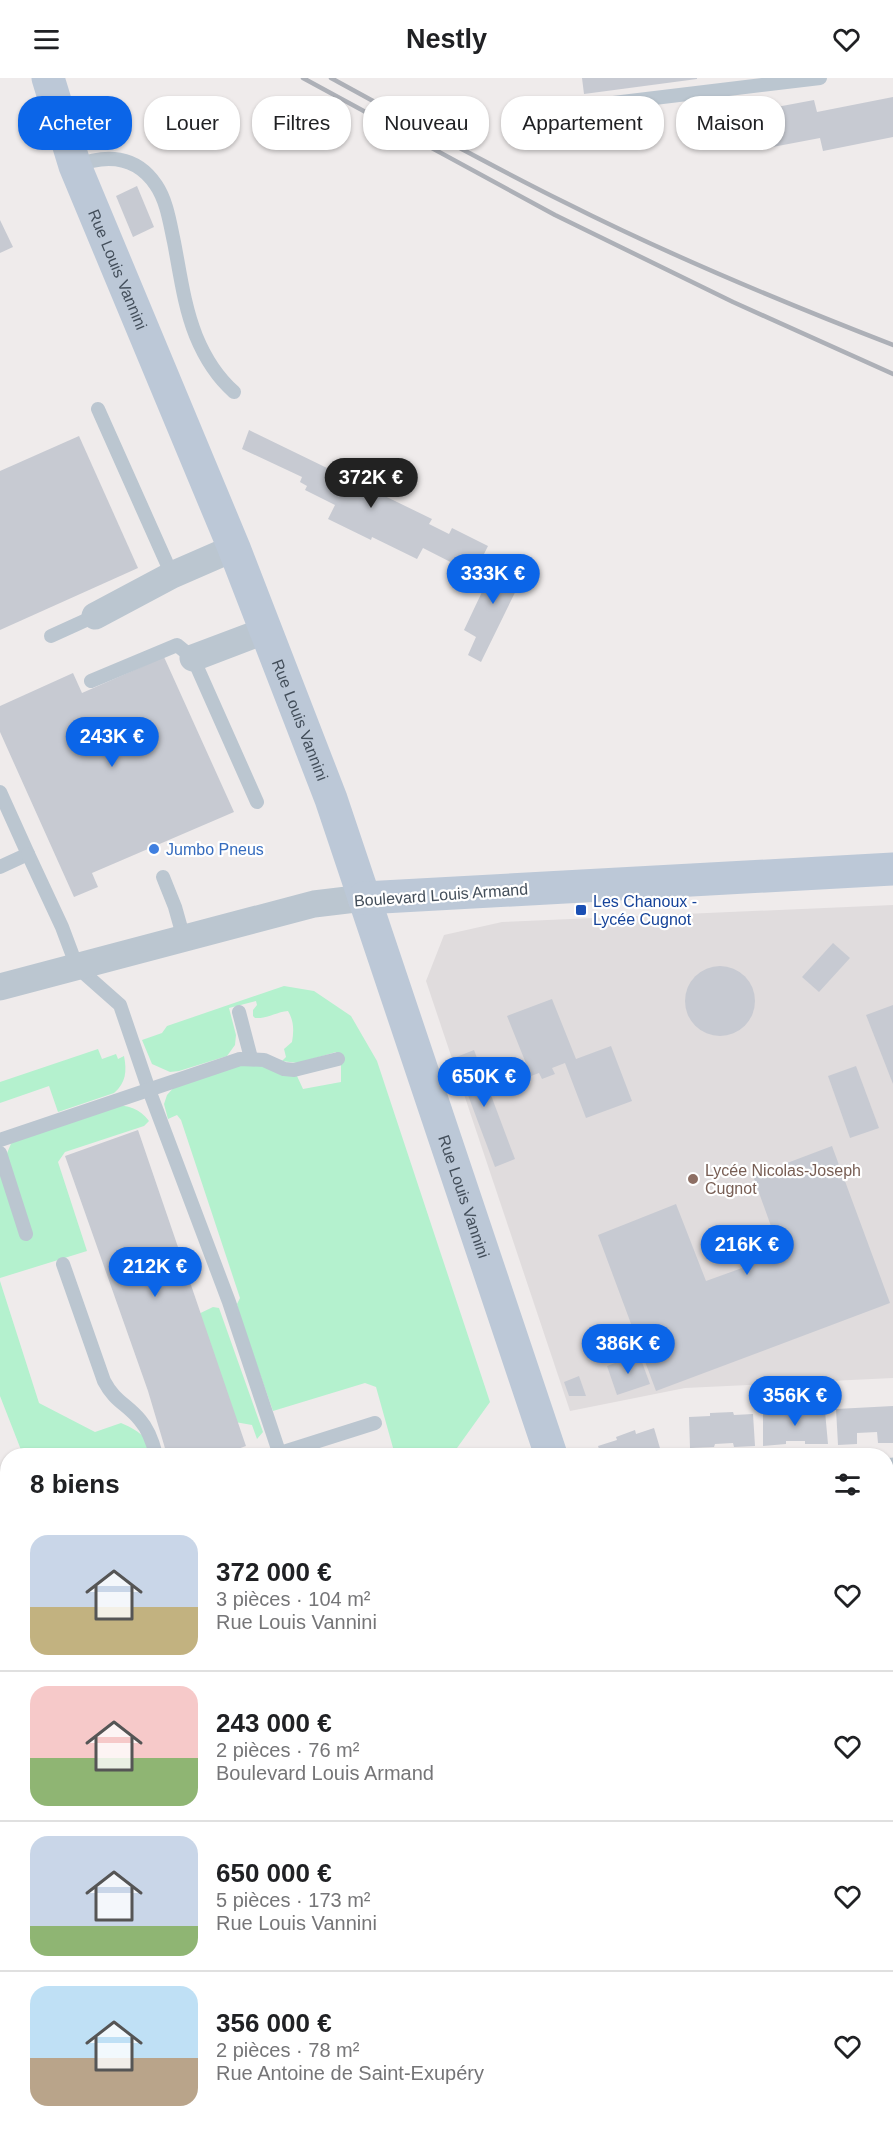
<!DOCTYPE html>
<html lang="fr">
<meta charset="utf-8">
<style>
:root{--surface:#fff;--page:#f6f6f6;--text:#202124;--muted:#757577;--line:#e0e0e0;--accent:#0b65e8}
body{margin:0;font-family:Helvetica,sans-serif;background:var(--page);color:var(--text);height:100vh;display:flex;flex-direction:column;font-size:22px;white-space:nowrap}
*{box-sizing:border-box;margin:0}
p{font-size:20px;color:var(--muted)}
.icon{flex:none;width:33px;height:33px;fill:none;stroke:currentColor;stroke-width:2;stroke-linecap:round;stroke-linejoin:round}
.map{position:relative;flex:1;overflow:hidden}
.side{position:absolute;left:0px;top:1370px;width:894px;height:686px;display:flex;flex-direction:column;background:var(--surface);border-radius:24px 24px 0 0;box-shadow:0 2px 4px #0004}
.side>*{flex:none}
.hud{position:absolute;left:18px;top:18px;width:858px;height:54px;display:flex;gap:12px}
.price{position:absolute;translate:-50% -51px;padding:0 14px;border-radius:21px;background:var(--accent);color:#fff;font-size:20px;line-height:39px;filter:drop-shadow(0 2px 3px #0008)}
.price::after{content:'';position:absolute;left:50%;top:36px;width:18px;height:14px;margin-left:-9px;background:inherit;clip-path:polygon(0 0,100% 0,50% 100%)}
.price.on{background:#222;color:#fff}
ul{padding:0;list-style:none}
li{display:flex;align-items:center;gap:18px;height:150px;padding:0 30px}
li+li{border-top:2px solid var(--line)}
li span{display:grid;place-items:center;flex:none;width:168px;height:120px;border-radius:18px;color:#555}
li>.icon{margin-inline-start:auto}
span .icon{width:72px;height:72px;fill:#fffc;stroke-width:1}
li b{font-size:26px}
h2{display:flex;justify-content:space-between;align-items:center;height:72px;padding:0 30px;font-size:26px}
.chip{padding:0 21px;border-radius:24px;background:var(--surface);box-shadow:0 2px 4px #0004;font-size:21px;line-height:54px}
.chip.on{background:var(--accent);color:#fff}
header{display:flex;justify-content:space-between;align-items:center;height:78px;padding:0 30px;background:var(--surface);font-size:27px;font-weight:700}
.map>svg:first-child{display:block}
.education{fill:#e0dcdd}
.green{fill:#b4f1ce}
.building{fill:#c7cad2}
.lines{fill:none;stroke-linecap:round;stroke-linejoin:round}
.lane{stroke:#bbc6d0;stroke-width:14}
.street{stroke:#bbc6d0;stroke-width:27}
.secondary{stroke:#bcc8d7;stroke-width:33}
.rail{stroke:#adb0b7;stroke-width:4.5}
.shop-dot{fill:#3f7fe0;stroke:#fff;stroke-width:2}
.transit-dot{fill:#1a4fb4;stroke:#fff;stroke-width:2}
.education-dot{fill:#8d6e63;stroke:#fff;stroke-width:2}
.labels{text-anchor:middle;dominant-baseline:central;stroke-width:4.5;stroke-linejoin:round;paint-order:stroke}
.street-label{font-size:16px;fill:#434e5a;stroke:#fff}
.shop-label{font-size:16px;fill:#366cbe;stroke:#fff;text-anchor:start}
.transit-label{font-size:16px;fill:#164399;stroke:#fff;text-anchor:start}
.education-label{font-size:16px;fill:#785e54;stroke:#fff;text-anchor:start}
</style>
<header><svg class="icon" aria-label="menu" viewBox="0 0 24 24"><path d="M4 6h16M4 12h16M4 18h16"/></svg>Nestly<svg class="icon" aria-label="heart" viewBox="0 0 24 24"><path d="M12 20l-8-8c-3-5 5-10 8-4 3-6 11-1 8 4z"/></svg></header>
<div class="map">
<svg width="893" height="2054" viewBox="0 0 893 2054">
<rect width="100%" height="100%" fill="#efebeb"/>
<path class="education" d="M893,827v473l-208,10 -115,23 -144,-430 18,-46 58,-13z"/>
<g class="green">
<path d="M284,908l30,5 37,25 26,45 113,341 -38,53h-57l-19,-68 -11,-4 -92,28 -33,-94 -3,-13 3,-6 -59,-178 -4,-5 -9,4 -4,-15 3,-9 9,-10 71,-22 14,2 36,11 6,13 38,-7v-16l-5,-14 -38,11 -16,-2 4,-4 -2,-8 8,-7c2,-11 2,-21 -4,-31 -12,1 -21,8 -33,7l-2,-2v-6l4,-5 -1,-4 -27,7 7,27 -1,10 -8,11 -48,15 -9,1 -18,-8 -10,-24 20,-7 5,-7z"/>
<path d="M98,971l4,10 14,-5 2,5 6,-3c3,15 2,27 -10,37l-56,19 -9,-26 -49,17v-21z"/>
<path d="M113,1027c15,0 26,3 36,16l-5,5 -79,26 -7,10 29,89 -87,27v-108c6,-11 8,-23 15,-33z"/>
<path d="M0,1203l39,122 56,29 26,-9c15,6 29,15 32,32h-130l-23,-59z"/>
<path d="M213,1229l6,1 44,124 -6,7 -5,-14 -34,-6 -32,-99z"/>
</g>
<g class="building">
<path d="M582,0h115v1l-113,15z"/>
<path d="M893,19v40l-70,14 -3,-13 -63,12 -7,-38 64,-12 3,12z"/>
<path d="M137,108l17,41 -21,10 -17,-41z"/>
<path d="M0,142l13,27 -13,6z"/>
<path d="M249,352l183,89 -3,5 20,10 3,-6 36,18 -14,28 -51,-26 -6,11 -45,-22 -1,3 -43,-21 7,-14 -30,-15 2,-4 -7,-4 2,-5 -60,-28z"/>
<path d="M79,358l59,132 -138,62v-159z"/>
<path d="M499,478l27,14 -45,92 -13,-7 8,-18 -12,-7z"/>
<path d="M164,579l70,155 -142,61 6,14 -24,10 -74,-165v-26l73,-33 9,20z"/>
<path d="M833,865l17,15 -31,34 -17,-15z"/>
<circle cx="720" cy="923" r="35"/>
<path d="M552,921l24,60 35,-13 21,55 -46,17 -21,-55 -13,5 3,6 -13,5 -3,-6 -8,3 -24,-60z"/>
<path d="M893,927v79l-27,-69z"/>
<path d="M474,972l41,109 -20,8 -41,-109z"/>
<path d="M856,988l23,62 -29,10 -22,-62z"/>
<path d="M138,1052l108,316 -25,9h-54l-19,-64 -83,-235z"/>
<path d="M832,1068l58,157 -234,88 -58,-156 78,-31 30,77 75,-27 -28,-78z"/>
<path d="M639,1276l11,30 -33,11 -10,-29z"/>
<path d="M579,1298l7,20h-17l-5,-14z"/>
<path d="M893,1328v37h-15l-1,-11 -20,1v11l-19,1 -2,-36z"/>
<path d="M805,1330l-1,3h21l3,33h-23v-3h-19v3l-23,2v-32l20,-1 -1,-4z"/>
<path d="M733,1334l1,3 19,-1 2,32 -21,1 -1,-4 -18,1 -1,3 -24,1 -1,-31 21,-1v-3z"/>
<path d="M654,1350l8,27h-61l-3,-9 19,-6 -1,-3 19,-7 1,4z"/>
<path d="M893,1414v33l-7,-18v-13z"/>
<path d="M893,1452v13l-7,2v-13z"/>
<path d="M893,1515v25l-7,-22z"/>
<path d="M8,1591v155h-1l-7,-19v-133z"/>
<path d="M893,1635v31l-7,2v-31z"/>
<path d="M892,1704l1,49 -7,2v-49z"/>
<path d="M0,1793l8,18v98l-8,3z"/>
<path d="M886,1937h7l-1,39h-6z"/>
<path d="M8,1956v80l-8,4v-80z"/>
<path d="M893,2007v47h-2l-5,-17v-29z"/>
<path d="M316,2048h53l-19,6h-32z"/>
<path d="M582,2048h147l2,6h-147z"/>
<path d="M816,2048h45l1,3 -9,3h-35z"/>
</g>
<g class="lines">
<g class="lane">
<path d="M605,26l215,-26"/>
<path d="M75,88c31,-12 61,-11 81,19 11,16 14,39 18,57 6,31 10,64 22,94 9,22 20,40 38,56"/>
<path d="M98,331l74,166"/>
<path d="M51,558l44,-20"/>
<path d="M91,603l86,-36 16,13 64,144"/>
<path d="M0,714l28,62 -28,13"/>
<path d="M28,776l34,73 15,40 43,38 29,85 80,212 51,153"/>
<path d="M163,799l12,30 9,32"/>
<path d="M239,934l12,46"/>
<path d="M0,1062l240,-81 24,1 20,9 10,1 44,-11"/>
<path d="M0,1075l26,81"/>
<path d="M63,1186l41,117c11,21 23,23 36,39 8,9 13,23 16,35"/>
<path d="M274,1377l101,-32"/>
<path d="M0,1938l8,-3"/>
<path d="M77,2048l6,6"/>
<path d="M537,2048l2,6"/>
<path d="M33,2054l13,-6"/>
</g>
<g class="street">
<path d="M95,538l77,-41 62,-27"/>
<path d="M193,580l74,-28"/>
<path d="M0,909l314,-83 50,-6"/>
<path d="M886,1394l7,-1"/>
<path d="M886,1494l7,-1"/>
<path d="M886,1687l7,-2"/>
<path d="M886,1988l7,-1"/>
<path d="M120,2054l7,-6"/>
</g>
<g class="secondary">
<path id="s1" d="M48,0l27,88 159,382 97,251 220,656"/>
<path d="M364,820l529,-29"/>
<path d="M773,2048l2,6"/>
</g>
<g class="rail">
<path d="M303,0l252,137 178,87 160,72"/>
<path d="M331,0c77,42 154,85 233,124 107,54 218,100 329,143"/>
</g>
</g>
<circle class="shop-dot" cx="154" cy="771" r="6"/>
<rect class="transit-dot" x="575" y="826" width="12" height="12" rx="3"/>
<circle class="education-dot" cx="693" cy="1101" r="6"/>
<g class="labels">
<g class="street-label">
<text stroke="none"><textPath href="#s1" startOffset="204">Rue Louis Vannini</textPath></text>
<text stroke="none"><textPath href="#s1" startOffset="690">Rue Louis Vannini</textPath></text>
<text transform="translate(441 817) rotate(-4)">Boulevard Louis Armand</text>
<text stroke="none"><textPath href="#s1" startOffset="1194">Rue Louis Vannini</textPath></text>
</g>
<g class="shop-label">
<text x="166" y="771">Jumbo Pneus</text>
</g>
<g class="transit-label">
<text x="593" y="823">Les Chanoux -<tspan x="593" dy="18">Lycée Cugnot</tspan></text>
</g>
<g class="education-label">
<text x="705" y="1092">Lycée Nicolas-Joseph<tspan x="705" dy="18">Cugnot</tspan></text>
</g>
</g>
</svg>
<b class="price on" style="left:371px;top:431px">372K €</b>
<b class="price" style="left:493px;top:527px">333K €</b>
<b class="price" style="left:112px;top:690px">243K €</b>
<b class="price" style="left:484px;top:1030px">650K €</b>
<b class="price" style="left:747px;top:1198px">216K €</b>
<b class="price" style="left:155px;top:1220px">212K €</b>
<b class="price" style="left:628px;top:1297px">386K €</b>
<b class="price" style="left:795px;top:1349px">356K €</b>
<div class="hud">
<a class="chip on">Acheter</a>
<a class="chip">Louer</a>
<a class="chip">Filtres</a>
<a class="chip">Nouveau</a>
<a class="chip">Appartement</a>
<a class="chip">Maison</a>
</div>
<section class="side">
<h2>8 biens<svg class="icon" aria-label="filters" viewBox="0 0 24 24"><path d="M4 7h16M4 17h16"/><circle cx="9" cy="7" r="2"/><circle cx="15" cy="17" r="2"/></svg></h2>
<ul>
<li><span style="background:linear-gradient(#c9d6e8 60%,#c2b280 0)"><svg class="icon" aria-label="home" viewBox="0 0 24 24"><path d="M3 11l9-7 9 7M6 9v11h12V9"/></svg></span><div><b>372 000 €</b><p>3 pièces · 104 m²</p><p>Rue Louis Vannini</p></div><svg class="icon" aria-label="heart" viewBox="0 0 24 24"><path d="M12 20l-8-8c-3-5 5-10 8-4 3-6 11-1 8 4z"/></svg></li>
<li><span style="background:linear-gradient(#f6c9c9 60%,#8fb573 0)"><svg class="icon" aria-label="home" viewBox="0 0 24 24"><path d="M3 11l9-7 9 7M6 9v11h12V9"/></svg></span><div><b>243 000 €</b><p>2 pièces · 76 m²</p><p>Boulevard Louis Armand</p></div><svg class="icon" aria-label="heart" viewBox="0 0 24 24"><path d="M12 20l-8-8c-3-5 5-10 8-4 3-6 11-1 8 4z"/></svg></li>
<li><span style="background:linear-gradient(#c9d6e8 75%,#8fb573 0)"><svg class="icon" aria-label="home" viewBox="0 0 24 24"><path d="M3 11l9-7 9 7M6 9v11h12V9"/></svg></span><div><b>650 000 €</b><p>5 pièces · 173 m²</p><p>Rue Louis Vannini</p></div><svg class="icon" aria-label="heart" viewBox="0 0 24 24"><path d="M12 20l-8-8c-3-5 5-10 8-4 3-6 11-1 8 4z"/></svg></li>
<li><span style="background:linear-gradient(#bfe0f5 60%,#b9a48a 0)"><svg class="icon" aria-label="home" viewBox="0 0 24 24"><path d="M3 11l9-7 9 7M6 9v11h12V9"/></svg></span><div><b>356 000 €</b><p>2 pièces · 78 m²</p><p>Rue Antoine de Saint-Exupéry</p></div><svg class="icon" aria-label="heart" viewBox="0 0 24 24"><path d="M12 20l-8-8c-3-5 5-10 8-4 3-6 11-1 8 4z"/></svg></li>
</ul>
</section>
</div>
